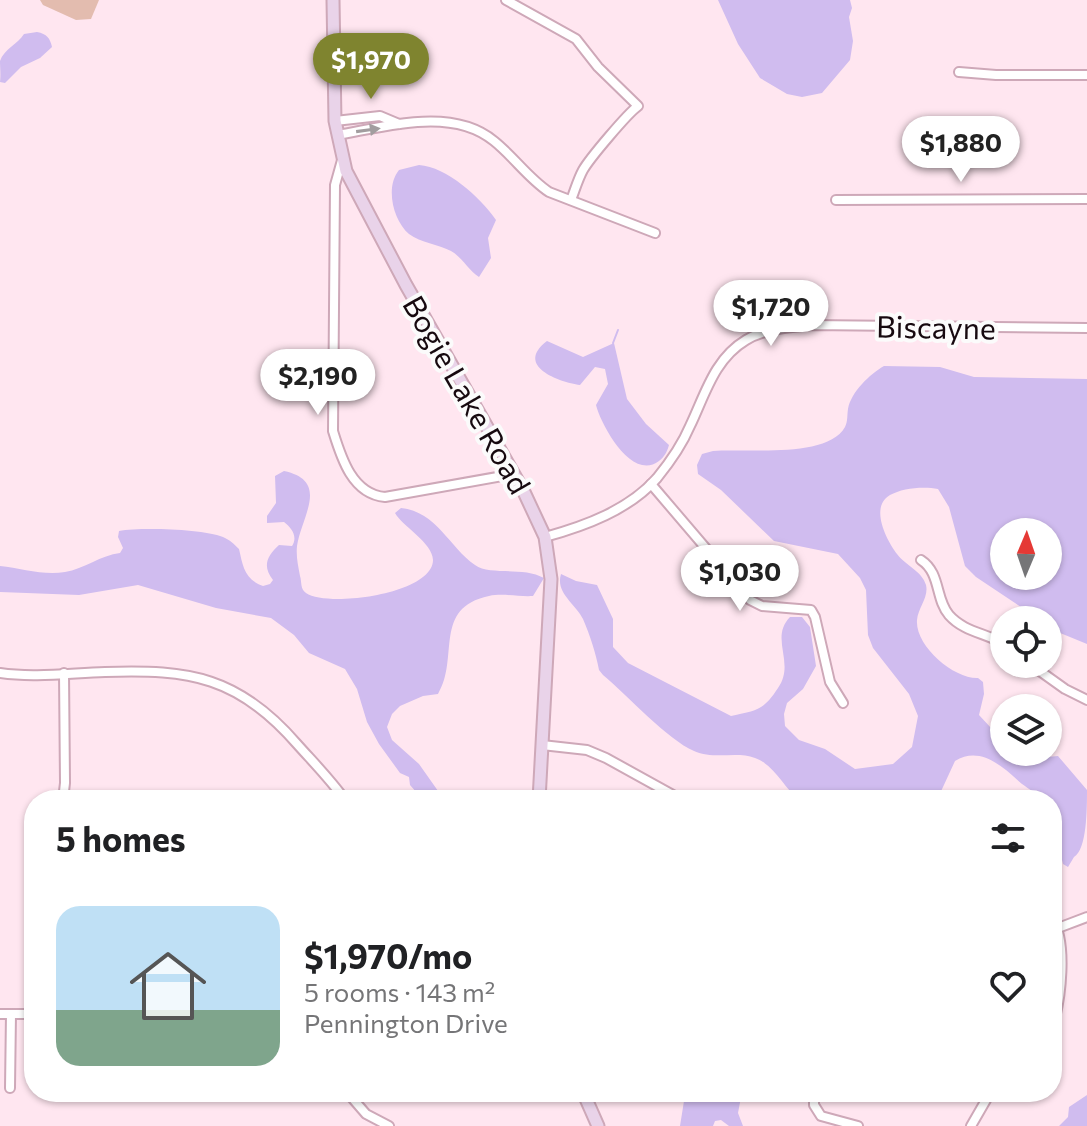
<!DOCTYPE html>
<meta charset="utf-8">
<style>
:root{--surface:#fff;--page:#f6f6f6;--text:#202124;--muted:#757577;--accent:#7f842f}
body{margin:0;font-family:Commissioner,sans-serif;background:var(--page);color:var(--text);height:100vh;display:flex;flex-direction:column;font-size:30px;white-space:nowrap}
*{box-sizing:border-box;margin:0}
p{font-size:26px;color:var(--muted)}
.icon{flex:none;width:44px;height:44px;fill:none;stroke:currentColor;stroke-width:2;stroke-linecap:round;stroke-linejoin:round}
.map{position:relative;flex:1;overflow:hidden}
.drawer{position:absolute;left:24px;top:790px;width:1038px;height:312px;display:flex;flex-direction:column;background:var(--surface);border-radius:32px;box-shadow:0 2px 6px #0004}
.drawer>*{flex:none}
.needle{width:52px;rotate:2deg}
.fabs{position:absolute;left:990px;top:518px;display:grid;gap:16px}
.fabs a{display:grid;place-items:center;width:72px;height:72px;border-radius:50%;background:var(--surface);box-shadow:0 2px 6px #0004;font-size:40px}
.price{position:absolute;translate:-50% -68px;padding:0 18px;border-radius:28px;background:#fff;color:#222;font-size:26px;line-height:52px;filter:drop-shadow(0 2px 4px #0008)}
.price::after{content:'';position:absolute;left:50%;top:48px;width:24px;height:18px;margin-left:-12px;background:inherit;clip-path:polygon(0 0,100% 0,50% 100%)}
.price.on{background:var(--accent);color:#fff}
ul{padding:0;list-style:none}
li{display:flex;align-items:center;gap:24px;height:200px;padding:0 32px}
li span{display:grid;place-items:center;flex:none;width:224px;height:160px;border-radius:24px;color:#555}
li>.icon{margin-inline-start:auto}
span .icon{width:96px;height:96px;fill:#fffc;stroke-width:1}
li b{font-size:34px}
h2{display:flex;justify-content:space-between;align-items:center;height:96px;padding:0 32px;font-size:34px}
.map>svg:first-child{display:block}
.green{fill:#e3bcaf}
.water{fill:#d0bcef;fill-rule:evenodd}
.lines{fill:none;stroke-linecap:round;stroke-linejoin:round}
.stream{stroke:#d0bcef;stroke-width:2}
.minor-casing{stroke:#cea8b8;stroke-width:12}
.secondary-casing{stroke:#cea8b8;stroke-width:15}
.minor{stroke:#fff;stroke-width:8}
.secondary{stroke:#e9d3e9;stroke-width:11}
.oneway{fill:#a29d9f}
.labels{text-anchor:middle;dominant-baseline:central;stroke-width:8;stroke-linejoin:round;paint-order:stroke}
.street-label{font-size:30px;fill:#16090f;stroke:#fbfbfb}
</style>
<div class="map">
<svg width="1087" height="1126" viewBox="0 0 1087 1126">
<rect width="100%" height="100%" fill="#ffe6f0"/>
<path class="green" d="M40,0h59l-8,19 -15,1 -33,-15z"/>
<g class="water">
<path d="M718,0h132l2,8 -3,9 4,24 -3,19 -28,33 -20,4 -15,-3 -27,-16 -22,-34z"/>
<path d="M37,32c10,2 13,6 15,15l-12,11 -19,9 -16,16 -5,-1c1,-6 0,-15 0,-21 4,-12 18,-17 24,-27z"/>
<path d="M419,165c28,2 61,32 77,55l-8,18 3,20 -12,19c-11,-7 -17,-20 -28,-26 -13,-7 -30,-8 -42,-17 -16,-14 -24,-47 -10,-64z"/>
<path d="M547,341l36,16 31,-14 13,56 19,25 23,21c-2,7 -4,11 -10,16 -27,21 -58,-36 -63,-56l12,-21 -3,-15 -10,-2 -15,18c-21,-3 -66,-19 -33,-44z"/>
<path d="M884,366l56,1 34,10 113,2v265l-39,-16v-8h-12l-9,-9 -51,-34 -11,-11 -16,-59 -11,-18c-14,-3 -36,-1 -48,6 -21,12 -3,46 7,59 8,11 25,17 29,31 3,12 -8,23 -9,35 -2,26 37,59 61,58l5,4 1,12 -5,21 25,27v10h21l13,6 20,-2 29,34c0,18 0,60 -13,67l-6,10 -5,-3 -6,-25 2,-10 -7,-16v-13h-10c-6,-7 -13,-11 -20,-16 -18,-16 -41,-39 -67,-23l-18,39h-137c-16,-11 -25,-35 -45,-42 -18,-7 -41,2 -61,-7 -26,-11 -67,-56 -91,-76l-4,-5c-3,-16 -9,-35 -16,-51 -7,-15 -28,-26 -22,-45l15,7 21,4 16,34v28l15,16 103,53c26,-6 32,-5 47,-28 18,-26 -9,-49 12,-71h12l8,10 6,39 -13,23 -16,14 -3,11 1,12 14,14 26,9 30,20 38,-5 19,-17 6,-31 -9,-22 -36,-46 -5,-13 -2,-45 -6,-12 -22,-24 -64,-13 -53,-51 -23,-16 -1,-9 5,-11 11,-3c33,-3 114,8 132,-24 3,-6 2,-12 3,-18 3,-17 22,-35 36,-43zM1004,532h44v44h-44z"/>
<path d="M284,471c46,10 18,44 13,75 -1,11 1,19 3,30 2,6 0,13 6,17 22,15 127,1 127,-33 0,-17 -31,-34 -38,-47l6,-5c36,4 48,39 74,57 15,11 48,1 69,13l-11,18c-14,1 -30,-3 -44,0 -57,12 -29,62 -51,98l-15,2 -23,10 -8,8 -5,13 5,13 27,24 24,34 5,2h-25l-13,-15 -1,-8 -9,-4 -21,-29 -12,-22 -10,-33 -12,-20 -36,-16 -15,-18 -23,-17 -55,-10 -78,-23 -59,10 -79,-3v-26c21,2 44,10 65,6 19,-3 36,-17 55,-19l3,-5 -5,-11 1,-6c22,-4 83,-2 104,6 7,3 11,7 16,12 4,17 5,30 24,37l7,-2 3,-4c-11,-14 -6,-24 6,-35l13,1c6,-9 0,-18 -8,-24l-17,1v-7l9,-13 -1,-27z"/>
<path d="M682,1092h60l-4,21 5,13h-14l-8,-6 -6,1 -2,5h-33l4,-25z"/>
<path d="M1087,1095v31h-28l9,-9 1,-10z"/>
</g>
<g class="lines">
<path class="stream" d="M613,343l5,-13"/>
<defs>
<g id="minor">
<path d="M506,0l70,39 22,28 40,39c-11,8 -48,52 -55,64 -5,9 -8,20 -12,30"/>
<path d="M959,72l37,3h91"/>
<path d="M335,121l45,-5 19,8"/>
<path d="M337,135c48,-8 115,-29 157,6 20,16 34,37 55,51l106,41"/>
<path d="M342,160l-7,25 -2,246c8,26 19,63 52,66l129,-23"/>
<path d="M836,200l251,-1"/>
<path d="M651,484l99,116 12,6 49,4 4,7 15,65 13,21"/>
<path d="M545,537c40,-11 84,-27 112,-59 13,-16 25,-33 33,-52 15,-31 24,-67 56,-86 18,-11 43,-13 65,-15l276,3"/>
<path d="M921,560c20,13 14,39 28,55 15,17 37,18 55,29"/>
<path d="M1030,664l35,25 22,11"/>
<path d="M0,673c33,5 71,0 105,-1 85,-3 134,5 192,72 16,18 34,36 48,56"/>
<path d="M542,745l45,5 19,8 76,42"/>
<path d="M63,800l2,-17 -1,-110"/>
<path d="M1052,918c16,24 9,83 0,110"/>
<path d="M1058,928l29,-11"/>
<path d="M0,1014h34"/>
<path d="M10,1088l1,-74"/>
<path d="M347,1092l19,22 23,12"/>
<path d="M814,1092v13l7,11 37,10"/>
<path d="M971,1126l15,-26 1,-8"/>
</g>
<g id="secondary">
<path d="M333,0l2,121 11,50 60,114 118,207 21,45 6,42 -12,221"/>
<path d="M583,1092l15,34"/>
</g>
</defs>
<use href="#minor" class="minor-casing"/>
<use href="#secondary" class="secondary-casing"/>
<use href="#minor" class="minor"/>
<use href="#secondary" class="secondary"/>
</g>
<defs><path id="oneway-solid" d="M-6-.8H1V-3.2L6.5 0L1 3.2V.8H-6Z" transform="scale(2)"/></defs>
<use class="oneway" href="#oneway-solid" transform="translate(368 130) rotate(-8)"/>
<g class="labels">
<g class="street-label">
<text transform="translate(936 326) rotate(1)">Biscayne</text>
<text transform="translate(468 394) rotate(60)">Bogie Lake Road</text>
</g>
</g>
</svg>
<div class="fabs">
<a><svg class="needle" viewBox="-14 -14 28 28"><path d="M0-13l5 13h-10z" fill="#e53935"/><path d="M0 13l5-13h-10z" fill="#757577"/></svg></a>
<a><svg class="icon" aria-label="locate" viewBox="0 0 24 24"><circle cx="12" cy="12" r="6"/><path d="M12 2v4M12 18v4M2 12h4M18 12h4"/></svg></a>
<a><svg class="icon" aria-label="layers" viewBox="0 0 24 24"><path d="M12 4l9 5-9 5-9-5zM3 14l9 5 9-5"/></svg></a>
</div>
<b class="price on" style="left:371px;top:101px">$1,970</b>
<b class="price" style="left:961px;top:184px">$1,880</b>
<b class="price" style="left:771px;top:348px">$1,720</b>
<b class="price" style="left:318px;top:417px">$2,190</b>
<b class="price" style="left:740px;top:613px">$1,030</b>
<section class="drawer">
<h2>5 homes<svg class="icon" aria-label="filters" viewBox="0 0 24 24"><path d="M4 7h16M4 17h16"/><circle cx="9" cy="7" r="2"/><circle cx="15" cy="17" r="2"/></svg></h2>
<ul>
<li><span style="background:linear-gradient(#bfe0f5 65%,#7fa58c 0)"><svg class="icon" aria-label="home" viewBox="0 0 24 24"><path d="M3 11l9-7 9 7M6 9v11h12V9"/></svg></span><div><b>$1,970/mo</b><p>5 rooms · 143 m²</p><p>Pennington Drive</p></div><svg class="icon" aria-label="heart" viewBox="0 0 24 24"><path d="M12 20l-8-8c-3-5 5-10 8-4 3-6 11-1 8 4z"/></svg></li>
</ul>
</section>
</div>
